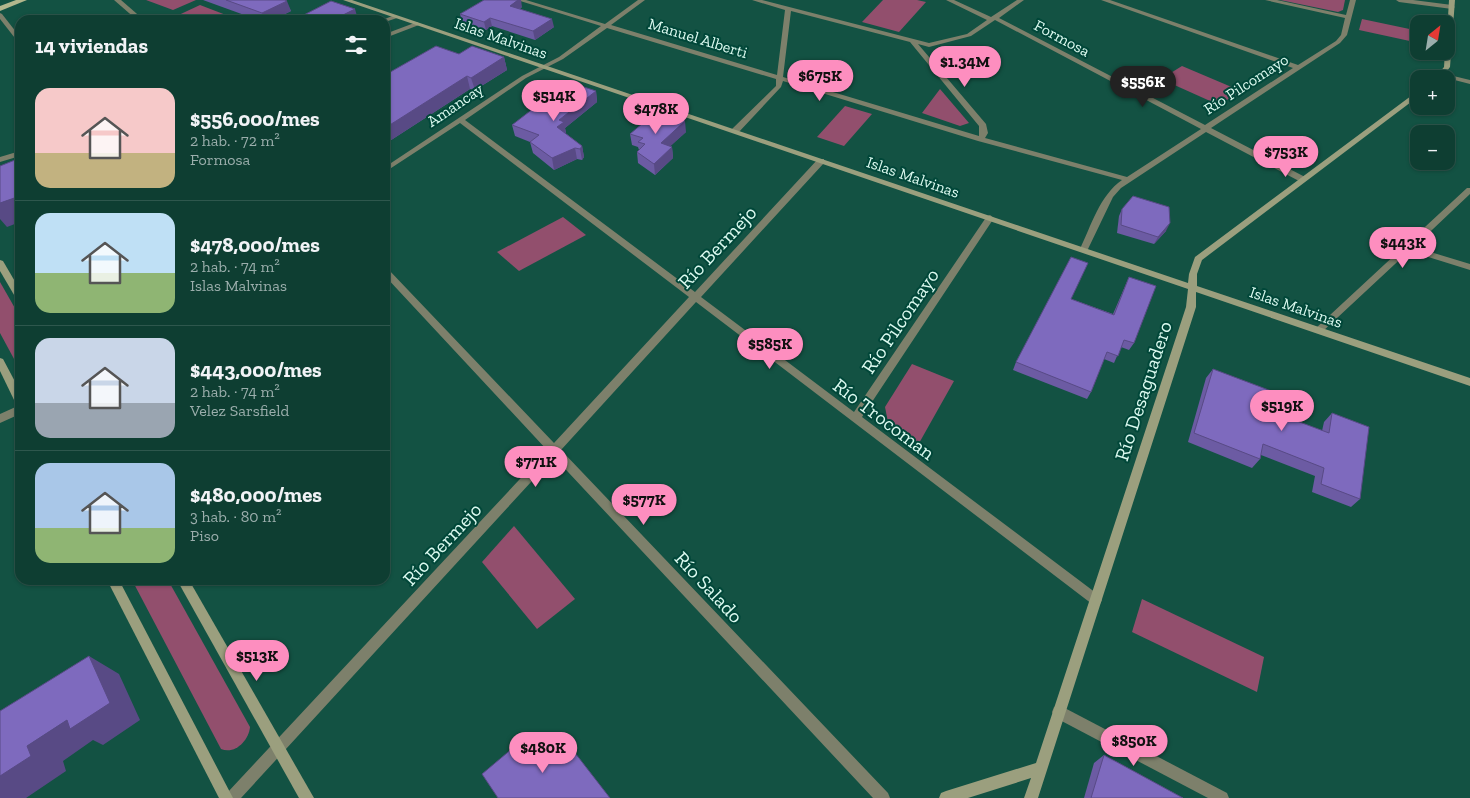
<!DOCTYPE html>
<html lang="es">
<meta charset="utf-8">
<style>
:root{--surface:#0e3e32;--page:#17453a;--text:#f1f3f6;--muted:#9baeac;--line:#2e574d;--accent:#fd8ebf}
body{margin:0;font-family:"Zilla Slab",serif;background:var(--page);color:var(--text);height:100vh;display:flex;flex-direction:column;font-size:19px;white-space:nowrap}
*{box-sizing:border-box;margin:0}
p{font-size:16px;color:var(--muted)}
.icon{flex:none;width:28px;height:28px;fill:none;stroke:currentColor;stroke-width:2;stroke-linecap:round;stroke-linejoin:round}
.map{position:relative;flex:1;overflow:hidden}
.details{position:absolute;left:15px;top:15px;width:375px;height:570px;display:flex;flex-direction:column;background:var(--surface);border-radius:15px;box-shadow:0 1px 4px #0004,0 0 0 1px var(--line)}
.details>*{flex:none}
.needle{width:32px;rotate:30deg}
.tools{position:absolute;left:1410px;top:15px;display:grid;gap:10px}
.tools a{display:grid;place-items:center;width:45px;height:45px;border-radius:10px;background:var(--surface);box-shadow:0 1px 4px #0004,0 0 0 1px var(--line);font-size:25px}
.price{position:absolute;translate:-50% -42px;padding:0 11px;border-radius:18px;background:var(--accent);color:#111;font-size:16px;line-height:32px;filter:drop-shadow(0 1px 2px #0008)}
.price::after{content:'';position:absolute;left:50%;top:30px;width:15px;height:11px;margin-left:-8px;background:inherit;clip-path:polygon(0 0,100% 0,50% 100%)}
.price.selected{background:#222;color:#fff}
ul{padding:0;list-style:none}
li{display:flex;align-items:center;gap:15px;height:125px;padding:0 20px}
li+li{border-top:1px solid var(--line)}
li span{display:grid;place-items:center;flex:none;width:140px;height:100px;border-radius:15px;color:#555}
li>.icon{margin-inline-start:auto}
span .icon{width:60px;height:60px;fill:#fffc;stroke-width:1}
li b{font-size:21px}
h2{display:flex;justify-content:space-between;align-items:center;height:60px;padding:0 20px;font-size:21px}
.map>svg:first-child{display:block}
.green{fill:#924f6d}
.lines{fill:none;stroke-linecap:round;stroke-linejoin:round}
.street{fill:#7d806b;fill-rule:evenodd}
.secondary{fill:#9b9f7e;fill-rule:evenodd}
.primary{fill:#b2b78d;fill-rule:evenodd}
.wall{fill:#6c5ba3}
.shaded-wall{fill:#584a85}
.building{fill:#7e6abe;stroke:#584a85}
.labels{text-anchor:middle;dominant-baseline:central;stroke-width:4;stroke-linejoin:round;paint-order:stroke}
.far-street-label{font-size:16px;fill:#dcfaf0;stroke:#014739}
.street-label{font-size:20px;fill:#dcfaf0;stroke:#014739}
</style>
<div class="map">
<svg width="1470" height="798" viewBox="0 0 1470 798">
<rect width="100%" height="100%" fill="#135243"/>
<g class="green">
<path d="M146,0h50l-23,10z"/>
<path d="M883,0h34l9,2 -27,30 -37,-10z"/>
<path d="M1280,0h65l-2,10 -5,2z"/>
<path d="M200,5l39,15h-71z"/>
<path d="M1362,19l57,12v12l-60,-13z"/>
<path d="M1182,66l59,25 -22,14 -58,-26z"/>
<path d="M940,89l29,34 -9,3 -38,-13z"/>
<path d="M845,106l27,8 -28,32 -27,-9z"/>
<path d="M563,217l23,18 -67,36 -22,-19z"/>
<path d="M0,282l20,35v53l-20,-37z"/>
<path d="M912,364l42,17 -36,64 -30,-23 -3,-15z"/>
<path d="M514,526l61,73 -38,30 -55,-67z"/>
<path d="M132,580h36l82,147c-1,13 -15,28 -29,22z"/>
<path d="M1142,599l122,58 -7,35 -125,-60z"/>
</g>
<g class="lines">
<g class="street">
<path d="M114,0h7l23,20h-7z"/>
<path d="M517,0h9l79,24 33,-24h7l-34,25 166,50 8,-65 -33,-10h10l167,43 38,-9 20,-14 -41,-20h8l37,17 26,-17h7l-25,18 206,107 88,-57 -192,-68h9l188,65 38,-24 5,-6 4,-17 -80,-18h12l69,15 4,-15h6l-9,35 -7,8 -129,85 94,49v4h-6l-93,-49 -85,56 -8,9 -25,52 -4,3 -4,-3c11,-23 20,-54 42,-69l-144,-39 -195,-60 -2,6 -43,46h-6v-4l44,-43v-7l-169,-51 -44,31 -37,19 -61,42 230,172 123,-133h6v4l-123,134 153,115 133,-196 3,-1 4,3 -132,199 238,179 2,4 -2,4 -4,2 -4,-2 -396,-302 -135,148 327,343 2,5h-17l-319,-341 -313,341h-16l2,-5 320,-343 -162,-174v-8l3,1 166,174 135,-146 -229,-174 -75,49v-5l137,-91 37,-19 42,-31zM791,11l119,31 69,84v10l-196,-59zM995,20l206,109 -74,48 -142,-39 3,-5 -2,-9 -68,-80 11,3 42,-11z"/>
<path d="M1396,0h17l39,5 3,2 -3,2 -53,-7z"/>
<path d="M0,13l2,1 18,23v6l-2,-1 -18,-23z"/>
<path d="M395,15l3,2 -1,1 -12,4v-2h-3z"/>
<path d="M417,22l3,2 -1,1 -34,13v-4z"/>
<path d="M1441,73l29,7v4l-31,-8 -1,-1z"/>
<path d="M20,151v5l-20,6v-5z"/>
<path d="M1467,188h3v6l-56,53 56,17v6l-61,-19 -87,81h-6l-2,-2 2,-2z"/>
<path d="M20,405v9l-20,9v-9z"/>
<path d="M1059,705l168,88 2,5h-21l-154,-81 -2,-5 2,-5z"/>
</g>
<g class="secondary">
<path d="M343,0h9l836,283 1,-9 6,-17 224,-167v6l-217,164 -5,14v12l273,92v8l-274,-94v15l-158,491h-14l7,-20 -63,20h-29l2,-5 5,-2 90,-28 150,-456 2,-18z"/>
<path d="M1449,0h6l-5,67 -9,12h-7l10,-12 1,-16h1z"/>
<path d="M0,260l3,1 17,29v11l-3,-1 -17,-29z"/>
<path d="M0,358l3,1 17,32v14l-4,-1 -16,-33z"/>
<path d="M107,580h12l114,218h-14z"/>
<path d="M177,580h12l125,218h-15z"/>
</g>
<path class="primary" d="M16,0h11l-27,11v-5z"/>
</g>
<g class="wall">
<path d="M203,0h82l6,11 -18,9h-15z"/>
<path d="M522,7l-2,2 34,18 -19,13 -43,-14 -6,4 -24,-8 -2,-8z"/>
<path d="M459,54l45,3 3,13 -32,20 -5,-1 -85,55v-69z"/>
<path d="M596,91l1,11 -32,26 1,5h-1l17,13 2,11 -2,3 -5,-1 -23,11 -21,-17 -3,-11 -15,-6 -3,-11 29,-15z"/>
<path d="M686,132l-16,14 2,1 1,11 -18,17 -17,-12 -1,-11 2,-2 -1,-3 -6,-2 -2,-11z"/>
<path d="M1122,209l44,22 -12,13 -37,-11 2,-17z"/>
<path d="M1129,277l5,66 -5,7 -8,-3 -7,16 -10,-4 -13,33 -4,7 -74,-29 3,-8 55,-63 42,15z"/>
<path d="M1213,369l57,42 52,20 2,-9 8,-9 28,86 -9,8 -39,-15 3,-16 -54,-21 -1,4 -8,9 -64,-26 18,-64z"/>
<path d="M1104,755l79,43h-99l10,-35z"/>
</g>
<g class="shaded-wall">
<path d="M518,0h3l1,7 -11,7 -1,-8z"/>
<path d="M287,1l4,10 -18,9h-8l-3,-7z"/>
<path d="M355,9l2,7 -8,4h-16z"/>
<path d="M490,18l2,8 -6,4 -2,-8z"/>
<path d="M552,19l2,8 -19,13 -2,-9z"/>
<path d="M504,57l3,13 -32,20 -4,-12z"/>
<path d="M467,76l3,13 -85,55v-16z"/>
<path d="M596,91l1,11 -32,26 1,5 -7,5 -2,-11 2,-7z"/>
<path d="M685,121l1,11 -24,22 -1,-11z"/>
<path d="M582,146l2,11 -2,3 -2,-11z"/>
<path d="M672,147l1,11 -18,17 -1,-11z"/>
<path d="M575,148l2,11 -23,11 -2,-12z"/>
<path d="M20,196v26l-13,5 -7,-8v-16z"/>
<path d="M1170,223l-4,8 -12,13 4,-7z"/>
<path d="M89,656l30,18 21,46 -37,25 -10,-5 -30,21 3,10 -40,27h-26v-22l27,-30 40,-26z"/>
</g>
<g class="building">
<path d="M226,0h59l2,1 -25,12z"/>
<path d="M484,0h34l-8,6 42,13 -19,12 -43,-13 -6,4 -24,-8z"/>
<path d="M331,1l24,8 -22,11h-28l-7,-2z"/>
<path d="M436,46l23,8 13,-8 32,11 -33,21 -4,-2 -82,52v-53z"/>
<path d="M575,84l21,7 -37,29 5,2 -7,5 25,19 -2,3 -5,-1 -23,10 -22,-16 9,-7 -27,-10 22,-17 7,2z"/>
<path d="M657,111l28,10 -24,22 11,4 -18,17 -17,-12 8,-8 -7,-2 5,-4 -13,-4z"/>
<path d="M20,158v38l-20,7v-37z"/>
<path d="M1133,196l36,11 1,16 -12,14 -37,-12 1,-16z"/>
<path d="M1071,257l17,6 -17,36 43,16 15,-38 27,9 -22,57 -10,-3 -6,16 -11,-4 -16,40 -75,-30z"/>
<path d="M1213,369l61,23 -4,19 59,22 3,-20 37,14 -9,72 -39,-15 3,-16 -61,-24 -3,15 -66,-26z"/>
<path d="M89,656l21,47 -40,26 -3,-9 -40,26 4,10 -31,20v-65z"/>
<path d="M546,738l9,12 10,-10 45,58h-112l-16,-24 38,-32 8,11z"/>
<path d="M1104,755l79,43h-92z"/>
</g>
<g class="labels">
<g class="far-street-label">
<text transform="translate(501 38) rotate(19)">Islas Malvinas</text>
<text transform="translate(698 38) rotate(17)">Manuel Alberti</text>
<text transform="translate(1062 38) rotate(28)">Formosa</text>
<text transform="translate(1246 84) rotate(-33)">Río Pilcomayo</text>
<text transform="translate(455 105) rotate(-34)">Amancay</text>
<text transform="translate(913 177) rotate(19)">Islas Malvinas</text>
<text transform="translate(1296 307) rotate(19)">Islas Malvinas</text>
</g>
<g class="street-label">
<text transform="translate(717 247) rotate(-47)">Río Bermejo</text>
<text transform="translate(900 321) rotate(-56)">Río Pilcomayo</text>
<text transform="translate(1143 391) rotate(-72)">Río Desaguadero</text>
<text transform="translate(884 419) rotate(37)">Río Trocoman</text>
<text transform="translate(442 544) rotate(-47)">Río Bermejo</text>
<text transform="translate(709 587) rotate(47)">Río Salado</text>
</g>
</g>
</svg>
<div class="tools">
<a><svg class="needle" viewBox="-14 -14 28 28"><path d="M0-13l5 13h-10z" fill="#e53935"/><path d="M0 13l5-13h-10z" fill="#9baeac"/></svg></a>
<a>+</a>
<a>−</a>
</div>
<b class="price" style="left:965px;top:88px">$1.34M</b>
<b class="price" style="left:820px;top:102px">$675K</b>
<b class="price selected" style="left:1143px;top:108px">$556K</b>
<b class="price" style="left:554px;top:122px">$514K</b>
<b class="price" style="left:656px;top:135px">$478K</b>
<b class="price" style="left:1286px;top:178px">$753K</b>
<b class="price" style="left:1403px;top:269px">$443K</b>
<b class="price" style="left:770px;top:370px">$585K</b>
<b class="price" style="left:1282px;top:432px">$519K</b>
<b class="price" style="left:536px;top:488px">$771K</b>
<b class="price" style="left:644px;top:526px">$577K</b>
<b class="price" style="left:257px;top:682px">$513K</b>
<b class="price" style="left:1134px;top:767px">$850K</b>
<b class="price" style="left:543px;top:774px">$480K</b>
<section class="details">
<h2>14 viviendas<svg class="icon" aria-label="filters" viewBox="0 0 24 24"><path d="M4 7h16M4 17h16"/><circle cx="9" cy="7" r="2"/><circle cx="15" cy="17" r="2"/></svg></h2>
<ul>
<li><span style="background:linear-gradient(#f6c9c9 65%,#c2b280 0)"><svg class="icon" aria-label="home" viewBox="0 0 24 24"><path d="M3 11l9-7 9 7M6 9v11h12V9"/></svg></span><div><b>$556,000/mes</b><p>2 hab. · 72 m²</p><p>Formosa</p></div></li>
<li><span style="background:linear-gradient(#bfe0f5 60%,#8fb573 0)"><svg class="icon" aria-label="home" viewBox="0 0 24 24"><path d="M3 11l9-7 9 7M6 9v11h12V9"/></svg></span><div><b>$478,000/mes</b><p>2 hab. · 74 m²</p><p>Islas Malvinas</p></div></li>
<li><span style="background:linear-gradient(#c9d6e8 65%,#9aa5b1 0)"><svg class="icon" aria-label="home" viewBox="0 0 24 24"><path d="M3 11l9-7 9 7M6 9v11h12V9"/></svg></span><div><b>$443,000/mes</b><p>2 hab. · 74 m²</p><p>Velez Sarsfield</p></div></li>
<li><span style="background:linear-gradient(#a9c7e8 65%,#8fb573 0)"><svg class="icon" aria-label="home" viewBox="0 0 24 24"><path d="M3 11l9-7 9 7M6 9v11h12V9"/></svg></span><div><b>$480,000/mes</b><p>3 hab. · 80 m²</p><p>Piso</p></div></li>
</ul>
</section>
</div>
